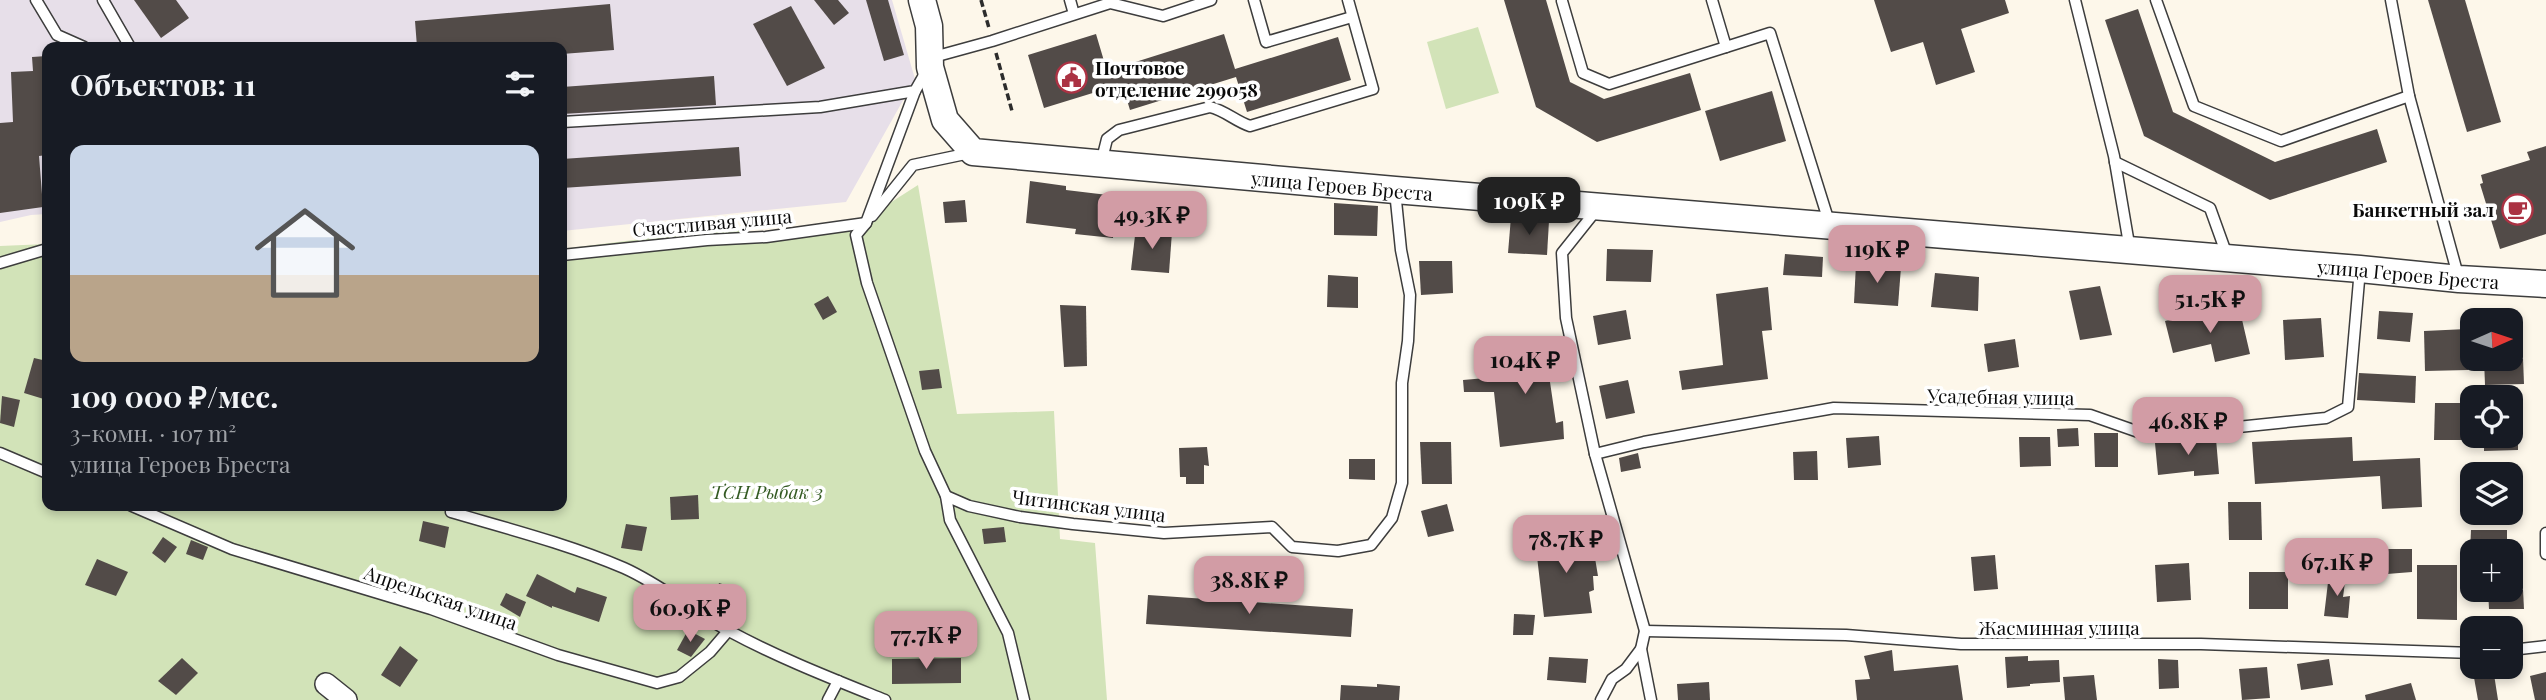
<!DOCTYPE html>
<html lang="ru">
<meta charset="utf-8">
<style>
:root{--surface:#171b24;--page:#242831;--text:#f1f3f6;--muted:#9ea1a6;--accent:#d29ca5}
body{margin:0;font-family:"Playfair Display",serif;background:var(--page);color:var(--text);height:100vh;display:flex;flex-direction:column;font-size:26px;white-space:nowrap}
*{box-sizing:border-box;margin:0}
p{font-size:23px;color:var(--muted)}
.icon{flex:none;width:38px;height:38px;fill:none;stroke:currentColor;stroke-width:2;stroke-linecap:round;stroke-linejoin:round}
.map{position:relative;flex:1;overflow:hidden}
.details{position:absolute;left:42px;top:42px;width:525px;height:469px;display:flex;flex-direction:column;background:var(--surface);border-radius:14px;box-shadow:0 4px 10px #0003}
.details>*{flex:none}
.needle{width:46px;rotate:87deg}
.tools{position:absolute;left:2460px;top:308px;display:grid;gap:14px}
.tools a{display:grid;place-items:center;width:63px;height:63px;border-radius:14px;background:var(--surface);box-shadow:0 4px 10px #0003;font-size:35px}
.price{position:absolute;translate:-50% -60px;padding:0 16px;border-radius:14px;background:var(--accent);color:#111;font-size:23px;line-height:46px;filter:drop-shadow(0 2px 4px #0008)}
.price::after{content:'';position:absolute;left:50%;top:42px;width:21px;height:16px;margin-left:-10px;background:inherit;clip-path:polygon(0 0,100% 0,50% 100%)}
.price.active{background:#222;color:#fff}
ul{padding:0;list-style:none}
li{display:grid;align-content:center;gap:14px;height:371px;padding:0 28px}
li span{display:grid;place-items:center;height:217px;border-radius:14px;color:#555}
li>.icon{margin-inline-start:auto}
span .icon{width:126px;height:126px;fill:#fffc;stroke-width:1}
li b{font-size:30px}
h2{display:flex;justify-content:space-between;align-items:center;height:84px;padding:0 28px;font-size:30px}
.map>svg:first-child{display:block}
.industrial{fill:#e7dfe9}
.green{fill:#d2e3b8}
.building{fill:#524b48}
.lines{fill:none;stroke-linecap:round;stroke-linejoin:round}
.service-casing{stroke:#3d3d3d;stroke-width:13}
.minor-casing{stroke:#3d3d3d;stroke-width:24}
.tertiary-casing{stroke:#3d3d3d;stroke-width:29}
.path{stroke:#2c2c2c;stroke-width:3.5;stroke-dasharray:7 3.5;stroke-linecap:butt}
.service{stroke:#fff;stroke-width:10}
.minor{stroke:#fff;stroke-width:21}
.tertiary{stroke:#fff;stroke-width:26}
.labels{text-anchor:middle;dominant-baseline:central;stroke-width:7;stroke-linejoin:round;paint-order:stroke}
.poi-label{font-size:19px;font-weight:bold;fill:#0a0a0a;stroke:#fff;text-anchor:start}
.street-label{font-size:19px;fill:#0a0a0a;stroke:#fff}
.park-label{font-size:19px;font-style:italic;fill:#335a22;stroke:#fff}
</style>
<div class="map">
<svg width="2546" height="700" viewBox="0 0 2546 700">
<rect width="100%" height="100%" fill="#fdf7ea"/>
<path class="industrial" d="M0,0h892l23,79 -69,123 -284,29v-184h-515v167l-16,1 -31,7z"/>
<g class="green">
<path d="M1478,27l21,66 -53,16 -19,-67z"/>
<path d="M918,185l39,229 97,-3 6,128 35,4 12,157h-1107v-454l47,-2v262h515v-257l175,-22 7,7 102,-3z"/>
</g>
<g class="building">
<path d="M134,0h42l13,18 -28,20z"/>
<path d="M814,0h24l11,13 -15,12z"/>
<path d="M866,0h22l16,55 -20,6z"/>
<path d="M1504,0h42l24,82 34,17 86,-26 11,37 -104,32 -61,-35z"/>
<path d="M1874,0h131l4,13 -48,16 14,43 -39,13 -13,-43 -32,10z"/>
<path d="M2428,0h37l36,122 -34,10z"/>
<path d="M610,4l4,46 -52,4v-7h-145l-2,-26z"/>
<path d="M791,6l34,62 -38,18 -34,-62z"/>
<path d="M2138,9l35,103 102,50 102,-33 10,33 -117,38 -126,-64 -39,-116z"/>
<path d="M1096,34l11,37 117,-37 11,35 103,-32 13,43 -104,32 -11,-35 -106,33 -8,-26 -78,24 -16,-53z"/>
<path d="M47,56v99l-8,1 4,51 -43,6v-90l13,-1 -2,-50 22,-1 -1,-14z"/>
<path d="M714,76l2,29 -154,9v-27z"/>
<path d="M1772,91l14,50 -66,20 -15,-50z"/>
<path d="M2546,146v88l-46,15 -20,-65 3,-1 -2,-8 49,-15 -3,-8z"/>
<path d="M739,147l2,29 -179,12v-29z"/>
<path d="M1030,181l36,5v4l50,6 -3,42 -38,-4 1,-5 -50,-6z"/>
<path d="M965,200l2,22 -22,1 -2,-21z"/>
<path d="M1334,203l44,3 -1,30 -43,-1z"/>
<path d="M1511,217l38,4 -2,34 -39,-2z"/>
<path d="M1136,227l36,5 -3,41 -38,-3z"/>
<path d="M1607,249l46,1 -2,32 -45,-1z"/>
<path d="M1785,254l38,3 -1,20 -39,-2z"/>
<path d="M1419,261h33l1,32 -32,2z"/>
<path d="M1856,264l45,3 -3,39 -44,-3z"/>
<path d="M1935,273l44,4 -1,34 -47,-4z"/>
<path d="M1328,275l30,2v31l-31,-1z"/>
<path d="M2100,286l12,49 -32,5 -11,-49z"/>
<path d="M1768,287l4,43 -10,1 6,48 -86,11 -3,-19 44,-6 -7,-71z"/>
<path d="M828,296l9,16 -14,8 -9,-16z"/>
<path d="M1060,305l26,1 1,60 -23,1z"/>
<path d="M1626,310l5,29 -33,6 -5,-29z"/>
<path d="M2240,311l10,43 -35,8 -4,-18 -38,9 -8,-32 32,-7 1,6z"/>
<path d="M2379,311l34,2 -3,29 -33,-3z"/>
<path d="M2321,318l3,39 -39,3 -2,-40z"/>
<path d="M2467,329l1,41 -43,1 -1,-40z"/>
<path d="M1553,339l2,18 4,-1 2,17h-4l1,8 -8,1 6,41 7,-2 1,18 -64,8 -6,-55h-30l-1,-12 57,-5 -5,-31z"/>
<path d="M2015,339l4,28 -31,5 -4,-28z"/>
<path d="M34,358l13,3v39l-23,-7z"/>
<path d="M2484,359h39l1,25 -39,1z"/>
<path d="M939,369l3,19 -20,2 -3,-19z"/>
<path d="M2359,373l57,3 -1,27 -58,-3z"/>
<path d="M1628,380l7,33 -29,6 -7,-33z"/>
<path d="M2,396l18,4 -6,27 -14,-4z"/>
<path d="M2435,403h38v37h-39z"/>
<path d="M2078,428l1,18 -21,1 -1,-18z"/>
<path d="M2094,433h24v34h-23z"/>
<path d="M1879,436l2,29 -33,3 -2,-30z"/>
<path d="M2484,436h34v14l-34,1z"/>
<path d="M2019,437h31l1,29 -31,1z"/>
<path d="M2352,437l1,24 67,-3 2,49 -40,2 -2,-33 -125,8 -3,-42z"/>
<path d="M2216,439l3,35 -25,2v-5l-36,4 -3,-32z"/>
<path d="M1420,442h31l1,42h-30z"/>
<path d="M1207,447l2,19 -5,-1v19h-18v-7h-6l-1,-29z"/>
<path d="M1817,451l1,29h-24l-1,-28z"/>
<path d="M1638,453l3,15 -20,4 -2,-14z"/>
<path d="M1349,459h26v21l-26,-1z"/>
<path d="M698,495l1,24 -28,1 -1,-23z"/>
<path d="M2228,502h33l1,38h-33z"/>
<path d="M1447,504l7,27 -26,6 -7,-26z"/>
<path d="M423,521l26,6 -4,21 -26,-7z"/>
<path d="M626,524l21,3 -5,24 -21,-3z"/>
<path d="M1004,527l2,15 -22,2 -2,-15z"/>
<path d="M2471,530h36v21h-37z"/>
<path d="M1586,533v20l8,-1 4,24h-5l1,14 -5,2 3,21 -48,4 -9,-78z"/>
<path d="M163,537l14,10 -12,16 -13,-10z"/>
<path d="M191,540l17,7 -5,13 -17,-6z"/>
<path d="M2388,549h24v23l-25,2z"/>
<path d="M1995,555l3,34 -24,2 -3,-34z"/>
<path d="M97,559l31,13 -12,24 -31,-11z"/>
<path d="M2189,563l2,37 -34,2 -2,-37z"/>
<path d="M2417,565h40v55l-40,-1z"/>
<rect x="2249" y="572" width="39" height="37"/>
<path d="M537,574l38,19 2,-6 30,10 -8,25 -47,-16v2l-26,-12z"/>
<path d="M2329,574l17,1 -3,22 7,-1 -2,22 -24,-2z"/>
<path d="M719,583l22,7 -6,20 -22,-7z"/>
<path d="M2488,590h35l1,19h-35z"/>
<path d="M506,593l20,9 -6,15 -20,-12z"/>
<path d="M1148,595l205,14 -2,28 -205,-13z"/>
<path d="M1514,614l21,1 -2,20h-20z"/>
<path d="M688,630l17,9 -14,18 -14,-7z"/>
<path d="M400,646l18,14 -18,27 -19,-12z"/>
<path d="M1892,650l2,21 64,-6 5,35h-106l-2,-20 15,-1 -6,-23z"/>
<path d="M2028,656v5l31,-1 1,22 -30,2v2l-23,2 -2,-31z"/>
<path d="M1549,657l39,2 -2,24 -39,-3z"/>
<path d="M182,658l16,15 -22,22 -18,-14z"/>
<path d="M961,658v25l-69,1v-25z"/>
<path d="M2158,659l20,1 1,28 -20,1z"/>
<path d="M2329,659l4,26 -32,5 -4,-26z"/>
<path d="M2267,667l3,31 -28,2 -3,-31z"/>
<path d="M2493,668l5,32h-20l-5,-28z"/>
<path d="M2546,672v28h-11l-5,-24z"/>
<path d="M2094,675l3,25h-32l-2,-23z"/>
<path d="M1709,682l1,18h-32l-1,-16z"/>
<path d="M2411,683l5,17h-50l-1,-5z"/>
<path d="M1377,684l23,2 -1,14h-59l1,-15 36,2z"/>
</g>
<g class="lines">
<defs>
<g id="service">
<path d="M36,0l21,35 27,12"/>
<path d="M103,0l27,47"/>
<path d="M1070,0l4,14"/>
<path d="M1254,0l12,42 86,-25"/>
<path d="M1712,0l14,47 44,-14 60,192"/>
<path d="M2075,0l39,156 16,94"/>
<path d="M2156,0l38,106 87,35 128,-45"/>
<path d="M2391,0l18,96 50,183"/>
<path d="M1562,1l21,72 26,11 117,-37"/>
<path d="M930,58l62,-17 118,-38 53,13 48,-16"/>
<path d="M915,91l-49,132 -10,12 11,48 58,168 21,45"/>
<path d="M562,122l258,-15 95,-16 12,-21"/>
<path d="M2115,162l95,46 18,50"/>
<path d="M1101,163l6,-24 12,-9 91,-23c16,4 25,14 40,19l123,-37 -25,-89"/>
<path d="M1598,208l-36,45 4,65 29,136 50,177 -4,18 10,51"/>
<path d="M872,216l41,-51 57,-12"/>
<path d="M562,255l145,-15 59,-3 100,-14"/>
<path d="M0,263l47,-14"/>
<path d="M0,453l47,20"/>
<path d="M1595,454l49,-12 190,-34 256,7 60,21 176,-18 22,-11 12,-138"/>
<path d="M132,506l100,43 199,60 127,46 99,28 22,-6 31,-25 18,-21"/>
<path d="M451,512c58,17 117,32 173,56 38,17 69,44 105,63 50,27 104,48 156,69"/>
<path d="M2546,533v21"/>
<path d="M1645,631l201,4 115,9h240l272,9"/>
<path d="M2511,650l35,-4"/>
<path d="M828,700l10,-19"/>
<path d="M1024,700l-16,-67 -58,-113 -4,-24 23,10 51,11 53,7 91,9 108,-6 20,20 46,4 33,-6 21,-27 10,-35v-100l6,-42 2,-46 -9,-45 -6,-59"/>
<path d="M1601,700l11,-21 14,-10 15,-20"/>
</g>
<path id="minor" d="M326,684l20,16"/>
<g id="tertiary">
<path id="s1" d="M922,0l7,26 1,41 15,53 28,32 422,38 965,79 99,10 87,5"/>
</g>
</defs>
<use href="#service" class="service-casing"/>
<use href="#minor" class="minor-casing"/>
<use href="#tertiary" class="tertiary-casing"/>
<g class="path">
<path d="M981,0l8,28"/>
<path d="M996,53l16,58"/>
</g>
<use href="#service" class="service"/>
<use href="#minor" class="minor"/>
<use href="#tertiary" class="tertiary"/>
</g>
<defs>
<symbol id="civic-ring" viewBox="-11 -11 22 22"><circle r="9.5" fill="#fff" stroke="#ab3243" stroke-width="1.5"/><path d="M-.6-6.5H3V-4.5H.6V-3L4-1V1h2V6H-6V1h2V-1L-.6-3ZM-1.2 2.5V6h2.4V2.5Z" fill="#ab3243"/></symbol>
<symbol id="cafe-ring" viewBox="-11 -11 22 22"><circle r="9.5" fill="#fff" stroke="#ab3243" stroke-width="1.5"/><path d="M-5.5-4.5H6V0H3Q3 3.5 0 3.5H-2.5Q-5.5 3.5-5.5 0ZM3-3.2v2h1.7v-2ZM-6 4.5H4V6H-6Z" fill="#ab3243"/></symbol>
</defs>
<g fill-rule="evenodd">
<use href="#civic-ring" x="1054" y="60" width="35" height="35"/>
<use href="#cafe-ring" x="2500" y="192" width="35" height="35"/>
</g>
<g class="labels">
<g class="poi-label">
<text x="1095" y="67">Почтовое<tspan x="1095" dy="22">отделение 299058</tspan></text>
<text x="2494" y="209" text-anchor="end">Банкетный зал</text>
</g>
<g class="street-label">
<text stroke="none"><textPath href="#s1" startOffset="536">улица Героев Бреста</textPath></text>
<text transform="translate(712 222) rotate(-5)">Счастливая улица</text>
<text stroke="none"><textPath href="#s1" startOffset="1606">улица Героев Бреста</textPath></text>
<text transform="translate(2001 396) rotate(1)">Усадебная улица</text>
<text transform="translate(1089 505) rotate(7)">Читинская улица</text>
<text transform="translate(441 597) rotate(19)">Апрельская улица</text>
<text x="2059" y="627">Жасминная улица</text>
</g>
<g class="park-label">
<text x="767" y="491">ТСН Рыбак 3</text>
</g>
</g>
</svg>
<div class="tools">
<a><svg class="needle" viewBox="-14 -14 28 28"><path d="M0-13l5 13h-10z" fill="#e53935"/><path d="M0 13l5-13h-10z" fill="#9ea1a6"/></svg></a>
<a><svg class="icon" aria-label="locate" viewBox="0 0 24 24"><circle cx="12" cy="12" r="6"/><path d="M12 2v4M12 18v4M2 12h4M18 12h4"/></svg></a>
<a><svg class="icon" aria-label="layers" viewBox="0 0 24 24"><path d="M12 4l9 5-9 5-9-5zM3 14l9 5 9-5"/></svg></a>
<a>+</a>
<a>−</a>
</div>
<b class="price active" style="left:1529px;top:237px">109K ₽</b>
<b class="price" style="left:1152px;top:251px">49.3K ₽</b>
<b class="price" style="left:1877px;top:285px">119K ₽</b>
<b class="price" style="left:2210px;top:335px">51.5K ₽</b>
<b class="price" style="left:1525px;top:396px">104K ₽</b>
<b class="price" style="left:2188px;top:457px">46.8K ₽</b>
<b class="price" style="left:1566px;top:575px">78.7K ₽</b>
<b class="price" style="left:2337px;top:598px">67.1K ₽</b>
<b class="price" style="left:1249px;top:616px">38.8K ₽</b>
<b class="price" style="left:690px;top:644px">60.9K ₽</b>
<b class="price" style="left:926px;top:671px">77.7K ₽</b>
<section class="details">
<h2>Объектов: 11<svg class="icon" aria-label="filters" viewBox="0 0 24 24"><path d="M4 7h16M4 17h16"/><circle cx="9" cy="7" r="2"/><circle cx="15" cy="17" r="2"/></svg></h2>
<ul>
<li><span style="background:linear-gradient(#c9d6e8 60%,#b9a48a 0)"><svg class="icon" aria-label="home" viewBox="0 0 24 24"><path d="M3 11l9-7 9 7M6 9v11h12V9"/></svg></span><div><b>109 000 ₽/мес.</b><p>3-комн. · 107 m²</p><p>улица Героев Бреста</p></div></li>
</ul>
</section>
</div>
